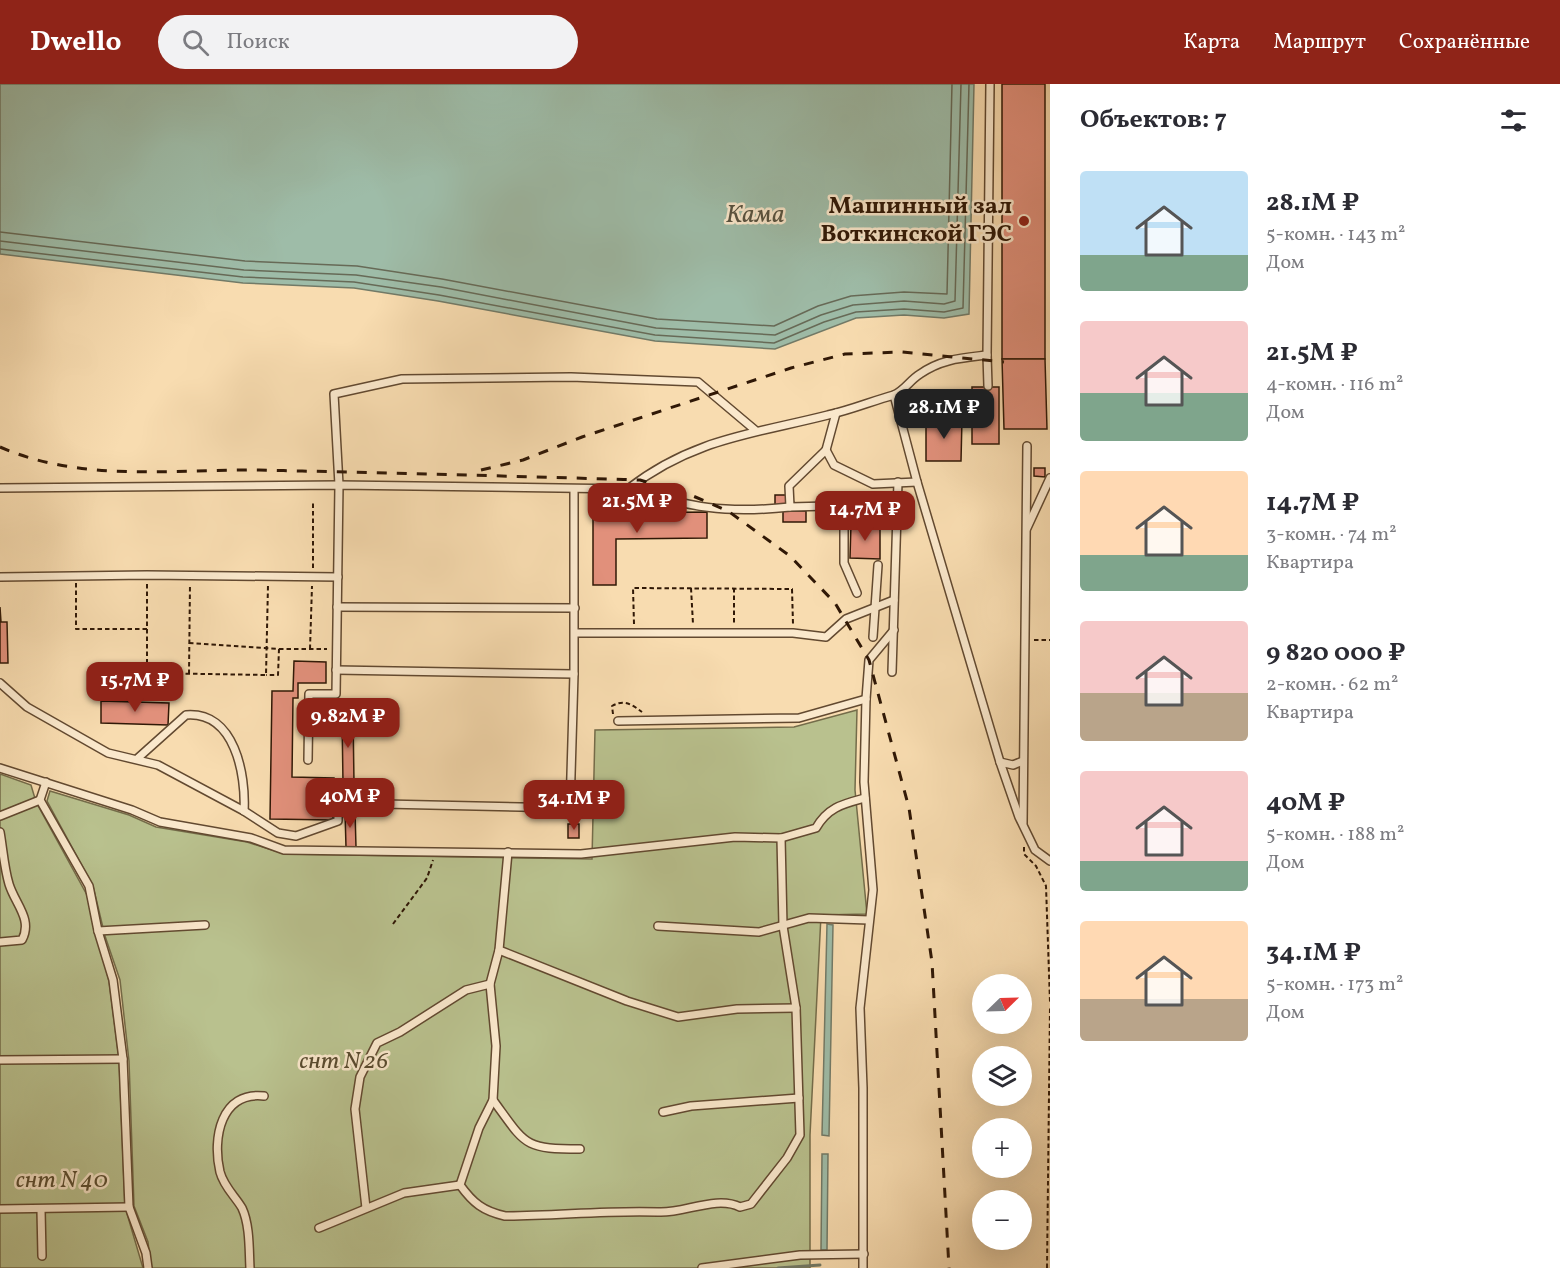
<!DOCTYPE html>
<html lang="ru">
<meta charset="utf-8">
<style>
:root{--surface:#fff;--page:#f2f2f3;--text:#2b2b33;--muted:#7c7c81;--accent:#8f2418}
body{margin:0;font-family:Vollkorn,serif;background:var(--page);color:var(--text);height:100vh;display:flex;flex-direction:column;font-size:22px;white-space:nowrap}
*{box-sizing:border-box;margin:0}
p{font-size:20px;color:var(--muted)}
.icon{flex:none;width:33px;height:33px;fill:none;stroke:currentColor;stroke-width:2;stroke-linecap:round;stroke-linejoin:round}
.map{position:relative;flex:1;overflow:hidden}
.sheet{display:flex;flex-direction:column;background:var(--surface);width:510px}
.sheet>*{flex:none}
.needle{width:39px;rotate:67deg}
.controls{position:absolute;left:972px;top:890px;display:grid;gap:12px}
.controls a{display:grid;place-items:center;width:60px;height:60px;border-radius:50%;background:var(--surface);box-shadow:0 6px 24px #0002;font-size:30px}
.price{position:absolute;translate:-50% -51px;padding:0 14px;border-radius:12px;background:var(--accent);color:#fff;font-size:20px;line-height:39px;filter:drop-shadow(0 2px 3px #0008)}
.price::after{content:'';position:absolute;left:50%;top:36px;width:18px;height:14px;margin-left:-9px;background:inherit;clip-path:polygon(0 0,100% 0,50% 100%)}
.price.current{background:#222;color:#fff}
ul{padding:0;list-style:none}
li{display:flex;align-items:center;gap:18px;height:150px;padding:0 30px}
li span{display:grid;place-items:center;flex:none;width:168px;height:120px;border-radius:6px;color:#555}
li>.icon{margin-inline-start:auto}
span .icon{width:72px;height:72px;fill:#fffc;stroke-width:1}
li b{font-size:26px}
h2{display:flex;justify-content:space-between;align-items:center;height:72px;padding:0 30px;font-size:26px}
header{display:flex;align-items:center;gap:36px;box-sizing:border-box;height:84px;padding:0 30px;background:var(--accent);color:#fff}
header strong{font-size:28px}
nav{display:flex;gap:33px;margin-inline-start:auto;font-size:21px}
.search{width:420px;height:54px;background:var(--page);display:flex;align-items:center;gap:15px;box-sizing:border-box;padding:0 21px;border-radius:33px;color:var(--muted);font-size:22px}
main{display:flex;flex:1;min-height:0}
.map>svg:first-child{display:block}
.green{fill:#b9c18e;stroke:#746c4a;stroke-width:1.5}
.water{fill:#9ebca8;stroke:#727a67;stroke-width:1.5}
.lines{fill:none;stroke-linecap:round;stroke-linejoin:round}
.shore{stroke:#676a57;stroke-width:1.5}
.stream{stroke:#727a67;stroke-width:3}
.building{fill:#e1907b;stroke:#301806;stroke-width:1.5}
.service-casing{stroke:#624930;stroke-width:10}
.path{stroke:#301806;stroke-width:2;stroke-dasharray:4.5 3;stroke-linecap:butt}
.service{stroke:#fae8cc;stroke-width:7}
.rail{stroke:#301806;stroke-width:3;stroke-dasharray:10 10;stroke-linecap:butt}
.poi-dot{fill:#8f2418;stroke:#fae8cc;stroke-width:2}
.labels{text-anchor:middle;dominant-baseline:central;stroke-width:5;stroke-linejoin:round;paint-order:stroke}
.poi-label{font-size:24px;font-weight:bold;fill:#301806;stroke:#fae8cc;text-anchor:end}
.park-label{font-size:24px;font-style:italic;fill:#594b2f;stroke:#fae8cc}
.water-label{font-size:26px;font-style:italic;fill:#56513f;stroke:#fae8cc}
</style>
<header>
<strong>Dwello</strong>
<div class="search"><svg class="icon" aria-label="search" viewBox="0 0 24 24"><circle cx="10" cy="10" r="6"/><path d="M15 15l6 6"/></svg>Поиск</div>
<nav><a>Карта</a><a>Маршрут</a><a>Сохранённые</a></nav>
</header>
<main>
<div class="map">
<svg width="1050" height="1184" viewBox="0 0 1050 1184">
<rect width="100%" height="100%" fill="#f8dcb0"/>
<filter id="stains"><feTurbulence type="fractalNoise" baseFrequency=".00333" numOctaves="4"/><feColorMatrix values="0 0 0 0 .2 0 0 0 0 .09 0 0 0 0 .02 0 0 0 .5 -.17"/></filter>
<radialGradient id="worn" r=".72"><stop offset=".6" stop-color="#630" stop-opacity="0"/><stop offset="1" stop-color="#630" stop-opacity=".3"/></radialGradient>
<g class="green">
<path d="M857,626l-2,80 12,124 -46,1 -11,220v133h-659l-3,-26 -14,-36 -5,-145 -9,-81 -15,-44 -12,-50 -46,-85 3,-10 79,24 27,12 91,15 38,12 307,5 3,-129 199,-3z"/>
<path d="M0,690l31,11 5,17 51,93 22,86 10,78 6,148 18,61h-143z"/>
</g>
<g class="water">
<path d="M0,0h974l-5,230 -25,4 -40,-3 -48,3 -81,31 -120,-8 -217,-40 -84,-13 -111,-5 -243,-29z"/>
<path d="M827,840l6,1 -4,211 -7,-1z"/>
<path d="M822,1070h6l-1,96h-6z"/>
</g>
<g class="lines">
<g class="shore">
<path d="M0,148l245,29 112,5 85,13 215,40 117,7 44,-20 33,-10 53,-4 43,2 5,-210"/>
<path d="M0,157l244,29 112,5 85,12 215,41 119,7 46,-20 32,-10 51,-4 40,3 11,-3 6,-217"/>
<path d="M0,165l243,28 111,5 85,13 216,40 119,8 50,-21 32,-10 48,-3 40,3 19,-4 6,-224"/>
</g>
<path class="stream" d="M778,1184l42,-3"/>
</g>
<g class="building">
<rect x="1002" y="0" width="43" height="275"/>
<path d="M1002,275h43l2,70h-43z"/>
<rect x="972" y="303" width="27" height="57"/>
<path d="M926,334l36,1 -1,42h-35z"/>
<path d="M1034,384h11v9l-11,-1z"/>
<path d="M775,411h12l1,9 -13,1z"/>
<path d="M858,411l29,1v29l-30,-1z"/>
<path d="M593,422h22v7l92,-1v26l-91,1v46h-23z"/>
<rect x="783" y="427" width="23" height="11"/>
<path d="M851,440l29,1v34l-30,-1z"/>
<path d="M0,523l1,15h6l1,41h-8z"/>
<path d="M294,577l32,1v21h-28v15h-5l-1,79 42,1 -1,42 -63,-1 2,-128h21z"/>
<path d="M101,617l68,2 -1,22 -67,-2z"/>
<path d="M353,630l1,69h-11l-1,-68z"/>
<path d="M345,727h10l1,36h-10z"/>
<rect x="568" y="740" width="11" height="14"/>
</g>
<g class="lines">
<defs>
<g id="service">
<path d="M987,271l1,31"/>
<path d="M894,311l23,87 83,280 19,55 16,33 15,11"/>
<path d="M836,329l-10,37 -37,36 1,21 38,-1 16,14v43l13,30"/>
<path d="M826,366l8,15 39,19 44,-2"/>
<path d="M0,404l339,-3 289,4c64,-50 125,-55 200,-74 23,-5 44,-14 66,-20 11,-5 16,-15 26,-21 21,-15 42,-16 67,-19l3,-271"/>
<path d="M628,405c64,18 95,25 162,18"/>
<path d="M1027,444l23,-50"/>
<path d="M0,493l147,-2 191,2"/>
<path d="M337,523l238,1"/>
<path d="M575,549h218l33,4 20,-18 48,-19"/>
<path d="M873,553l5,-72"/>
<path d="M336,586l238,4"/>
<path d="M892,588l6,-190"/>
<path d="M0,599l27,24 81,46 50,12 86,46 34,22 18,3 42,-15v-18l232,5 4,-134v-185"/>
<path d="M618,637l181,-3 67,-19"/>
<path d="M138,674l48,-43c49,-4 60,60 58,96"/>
<path d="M308,676l1,-66h27l3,-209 -5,-91 68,-15 169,-2 127,5 57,48"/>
<path d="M1000,678l13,3 10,-4"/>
<path d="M0,684l132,42 28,12 91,16 33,12 297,4 154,-17 46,1 35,-10c12,-21 27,-24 49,-30"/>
<path d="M46,698l-6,18 49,86 9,45 15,49 10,79 6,148 17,46 2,15"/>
<path d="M0,732l40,-16"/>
<path d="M1023,739l4,-377"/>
<path d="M0,748c3,17 4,35 9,52 6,20 24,35 13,56l-22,2"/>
<path d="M508,768l-9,98 -9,34 6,62 -3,54c33,45 30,49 87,49"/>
<path d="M658,842l101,6 50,-14 60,2"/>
<path d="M98,847l107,-6"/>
<path d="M499,866l128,51 51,16 59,-8 59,-1"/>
<path d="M0,976l123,-1"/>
<path d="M493,1016l-14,28 -19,57c13,18 23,26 45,31 51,0 102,-6 153,-4 25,2 58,-17 82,-5l11,-3 36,-46 13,-23 -4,-127 -13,-82 -2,-88"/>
<path d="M663,1028l28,-6 108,-8"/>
<path d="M366,1124l-11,-99 5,-32 17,-34 23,-11 66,-42 24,-6"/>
<path d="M0,1125l129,-2"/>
<path d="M41,1126l1,46"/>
<path d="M319,1144l85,-35 56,-8"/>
<path d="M250,1184c-1,-18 0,-43 -8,-60 -7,-12 -18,-21 -22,-36 -8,-34 1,-81 44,-76"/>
<path d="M702,1184l98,-13 64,-1"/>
<path d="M863,1184v-180l-3,-80 13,-118 -9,-108 2,-83 3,-39 25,-30"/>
</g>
</defs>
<use href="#service" class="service-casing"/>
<g class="path">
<path d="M313,484v-66"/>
<path d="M76,499v46h71"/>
<path d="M147,500v89l119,2 2,-90"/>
<path d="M691,504l2,36"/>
<path d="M734,504v36"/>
<path d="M634,540l-1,-36 159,1 1,35"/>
<path d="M1034,556h16"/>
<path d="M189,559l90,6 -1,26h-12"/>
<path d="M279,565h48"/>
<path d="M310,565l2,-63"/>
<path d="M189,590l1,-90"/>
<path d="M613,630l-1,-8c12,-7 19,-2 30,6"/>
<path d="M1024,763v7l12,12 10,20 4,116"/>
<path d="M393,840l34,-46 6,-18"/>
<path d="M1047,1184l3,-260"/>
</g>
<use href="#service" class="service"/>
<g class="rail">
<path d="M0,363c83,36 171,22 259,23 127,3 254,6 381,10l46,13 42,18 62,45 45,47 34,57 40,148 23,154 17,306"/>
<path d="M481,386l42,-10 59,-23 209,-69 54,-14 57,-2 102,10"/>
</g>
</g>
<circle class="poi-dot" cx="1024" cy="137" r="6"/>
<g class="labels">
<g class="poi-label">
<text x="1012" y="123">Машинный зал<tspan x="1012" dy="28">Воткинской ГЭС</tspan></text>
</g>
<g class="park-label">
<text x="344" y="978">снт N 26</text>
<text x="62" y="1097">снт N 40</text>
</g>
<g class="water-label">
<text x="755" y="131">Кама</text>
</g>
</g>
<rect width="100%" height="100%" filter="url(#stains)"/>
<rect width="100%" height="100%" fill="url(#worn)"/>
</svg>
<div class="controls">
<a><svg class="needle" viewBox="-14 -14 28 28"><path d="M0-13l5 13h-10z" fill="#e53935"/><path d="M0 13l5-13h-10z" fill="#7c7c81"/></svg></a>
<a><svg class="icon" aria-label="layers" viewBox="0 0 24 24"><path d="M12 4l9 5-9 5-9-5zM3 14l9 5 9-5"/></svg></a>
<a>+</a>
<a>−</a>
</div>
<b class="price current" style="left:944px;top:356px">28.1M ₽</b>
<b class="price" style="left:637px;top:450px">21.5M ₽</b>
<b class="price" style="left:865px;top:458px">14.7M ₽</b>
<b class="price" style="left:135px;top:629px">15.7M ₽</b>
<b class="price" style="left:348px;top:665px">9.82M ₽</b>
<b class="price" style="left:350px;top:745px">40M ₽</b>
<b class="price" style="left:574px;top:747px">34.1M ₽</b>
</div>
<section class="sheet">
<h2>Объектов: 7<svg class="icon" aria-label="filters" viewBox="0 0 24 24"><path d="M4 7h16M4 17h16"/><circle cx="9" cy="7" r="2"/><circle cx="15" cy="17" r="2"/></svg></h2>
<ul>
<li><span style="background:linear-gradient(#bfe0f5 70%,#7fa58c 0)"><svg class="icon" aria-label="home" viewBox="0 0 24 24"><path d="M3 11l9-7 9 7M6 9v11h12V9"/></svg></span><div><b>28.1M ₽</b><p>5-комн. · 143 m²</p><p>Дом</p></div></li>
<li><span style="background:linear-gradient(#f6c9c9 60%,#7fa58c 0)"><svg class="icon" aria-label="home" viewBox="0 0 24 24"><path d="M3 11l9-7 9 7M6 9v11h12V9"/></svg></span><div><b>21.5M ₽</b><p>4-комн. · 116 m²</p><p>Дом</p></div></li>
<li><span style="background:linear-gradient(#ffd9b3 70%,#7fa58c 0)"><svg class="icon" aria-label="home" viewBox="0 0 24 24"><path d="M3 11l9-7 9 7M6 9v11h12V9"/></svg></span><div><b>14.7M ₽</b><p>3-комн. · 74 m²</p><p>Квартира</p></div></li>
<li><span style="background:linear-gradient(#f6c9c9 60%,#b9a48a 0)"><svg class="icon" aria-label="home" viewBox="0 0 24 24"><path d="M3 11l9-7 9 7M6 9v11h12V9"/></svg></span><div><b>9 820 000 ₽</b><p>2-комн. · 62 m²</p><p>Квартира</p></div></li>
<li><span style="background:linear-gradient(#f6c9c9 75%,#7fa58c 0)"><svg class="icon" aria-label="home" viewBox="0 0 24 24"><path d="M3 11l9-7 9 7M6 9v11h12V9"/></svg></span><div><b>40M ₽</b><p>5-комн. · 188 m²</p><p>Дом</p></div></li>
<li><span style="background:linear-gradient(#ffd9b3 65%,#b9a48a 0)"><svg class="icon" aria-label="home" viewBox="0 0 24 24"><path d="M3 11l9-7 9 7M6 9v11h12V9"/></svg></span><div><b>34.1M ₽</b><p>5-комн. · 173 m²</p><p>Дом</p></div></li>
</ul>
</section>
</main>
